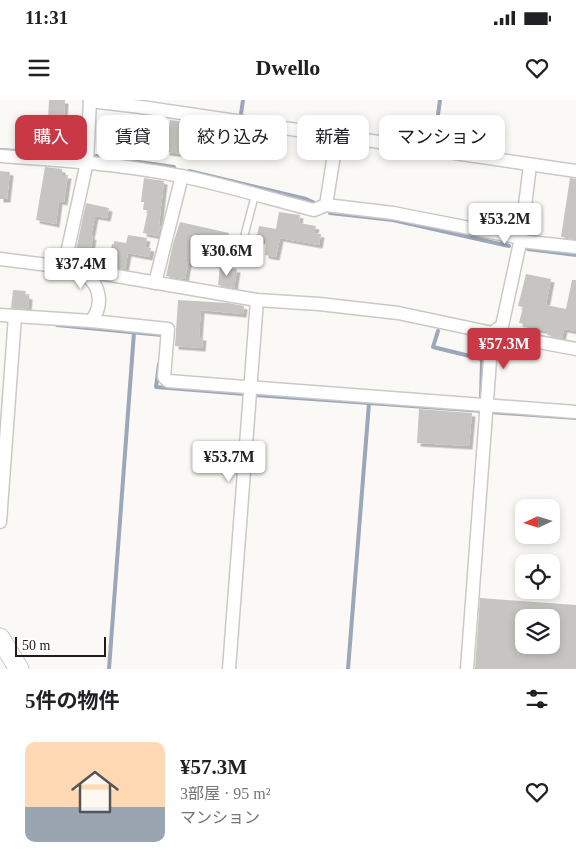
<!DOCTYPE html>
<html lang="ja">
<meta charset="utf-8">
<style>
:root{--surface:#fff;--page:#f6f6f6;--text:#202124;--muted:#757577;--accent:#c83845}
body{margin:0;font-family:"Times New Roman","Noto Sans JP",serif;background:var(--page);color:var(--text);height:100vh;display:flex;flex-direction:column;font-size:19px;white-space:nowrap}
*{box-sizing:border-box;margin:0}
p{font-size:16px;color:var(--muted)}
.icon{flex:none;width:28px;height:28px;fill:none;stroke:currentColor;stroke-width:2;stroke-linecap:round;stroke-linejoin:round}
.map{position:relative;height:569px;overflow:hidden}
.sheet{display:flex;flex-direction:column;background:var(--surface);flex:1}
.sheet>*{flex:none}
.hud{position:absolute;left:15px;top:15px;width:546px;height:45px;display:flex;gap:10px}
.needle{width:32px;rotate:266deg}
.fabs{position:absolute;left:515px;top:399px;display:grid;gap:10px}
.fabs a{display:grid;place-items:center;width:45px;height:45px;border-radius:10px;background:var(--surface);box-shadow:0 2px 8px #0003;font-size:25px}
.scale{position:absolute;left:15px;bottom:12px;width:91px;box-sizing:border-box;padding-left:5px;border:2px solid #1d1c1b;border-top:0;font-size:14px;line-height:18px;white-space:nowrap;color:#1d1c1b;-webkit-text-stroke:4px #fff;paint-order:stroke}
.price{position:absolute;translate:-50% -42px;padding:0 11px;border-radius:5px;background:#fff;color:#222;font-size:16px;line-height:32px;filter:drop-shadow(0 1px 2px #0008)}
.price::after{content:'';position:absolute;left:50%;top:30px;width:15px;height:11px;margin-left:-8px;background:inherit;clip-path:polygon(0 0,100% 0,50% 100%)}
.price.current{background:var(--accent);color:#fff}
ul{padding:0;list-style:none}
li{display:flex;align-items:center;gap:15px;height:125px;padding:0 25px}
li span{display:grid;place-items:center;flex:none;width:140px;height:100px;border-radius:10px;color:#555}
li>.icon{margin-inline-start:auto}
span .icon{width:60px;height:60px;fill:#fffc;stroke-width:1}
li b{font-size:21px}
h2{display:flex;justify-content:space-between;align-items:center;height:60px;padding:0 25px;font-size:21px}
.tag{padding:0 18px;border-radius:10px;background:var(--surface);box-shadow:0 2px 8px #0003;font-size:18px;line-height:45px}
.tag.current{background:var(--accent);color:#fff}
.status{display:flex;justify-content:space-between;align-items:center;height:35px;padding:0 25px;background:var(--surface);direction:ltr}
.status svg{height:14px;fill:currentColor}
header{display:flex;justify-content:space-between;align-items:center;height:65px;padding:0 25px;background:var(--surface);font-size:22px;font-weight:600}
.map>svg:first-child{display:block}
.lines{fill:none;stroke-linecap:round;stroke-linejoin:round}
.stream{stroke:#9ba7ba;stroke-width:4}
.building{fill:#c6c5c2;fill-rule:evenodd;filter:url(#shadow)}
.lane-casing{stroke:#cac9c6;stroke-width:9}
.street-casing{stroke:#cac9c6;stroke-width:15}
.secondary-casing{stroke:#cac9c6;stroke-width:21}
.lane{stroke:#fff;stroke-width:6}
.street{stroke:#fff;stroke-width:12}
.secondary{stroke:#fff;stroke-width:19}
</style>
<div class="status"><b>11:31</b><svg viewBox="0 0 49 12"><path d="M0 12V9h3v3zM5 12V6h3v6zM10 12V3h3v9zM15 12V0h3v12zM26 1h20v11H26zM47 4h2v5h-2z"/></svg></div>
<header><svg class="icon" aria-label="menu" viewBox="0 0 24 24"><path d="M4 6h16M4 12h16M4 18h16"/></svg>Dwello<svg class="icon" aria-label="heart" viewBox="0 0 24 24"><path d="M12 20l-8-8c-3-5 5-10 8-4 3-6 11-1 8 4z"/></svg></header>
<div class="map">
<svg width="576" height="569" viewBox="0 0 576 569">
<defs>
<filter id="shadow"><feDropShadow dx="3.5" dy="3.5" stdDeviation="0" flood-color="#0004"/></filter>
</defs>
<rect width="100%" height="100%" fill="#faf9f5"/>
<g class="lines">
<g class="stream">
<path d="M241,14l2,-14"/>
<path d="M434,44l6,-44"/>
<path d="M0,50l78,5"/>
<path d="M96,56l78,11"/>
<path d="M189,71l117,28 11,5"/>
<path d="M330,113l63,7 116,26"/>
<path d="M528,149l48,6"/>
<path d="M57,225l105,10"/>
<path d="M438,231l-5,16 49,12 -1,41"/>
<path d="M159,264l-3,23 89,7"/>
<path d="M255,295l228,16"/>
<path d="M490,312l86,6"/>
<path d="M109,569l25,-337"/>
<path d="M348,569l21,-266"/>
</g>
</g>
<g class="building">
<path d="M49,0h16l-3,52 -11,-1 1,-13 -5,-1z"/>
<path d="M170,20l16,2 -3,19 3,1 -2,12 -18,-2z"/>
<path d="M442,28l31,3 -3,16 -16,-2v-4l-14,-2z"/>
<path d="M45,67l17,2v6h6l-4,27 -5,-1 -3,23 -20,-4z"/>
<path d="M0,71l10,1 -3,27h-7z"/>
<path d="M144,78l20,3 -5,44h2l-3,11 -15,-3 5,-23h-5l1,-8h-3z"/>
<path d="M570,78l6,1v60l-15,-2z"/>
<path d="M86,103l23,5 -2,10 -12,-2 -4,20 2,1 -5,26 -14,-3z"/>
<path d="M279,112l21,3 -1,8 17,3 -2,7 7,1 -2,11 -39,-7 -4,19 -11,-2 1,-14 -10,-1 3,-14 17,3z"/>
<path d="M180,122l49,11 -2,11 -6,-2 -1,3 -27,-6 -8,40 -19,-3 7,-32z"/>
<path d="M128,135l19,3 -2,9 6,1 -2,9 -21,-4 -3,16 -17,-3 4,-22h2v-3l12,2z"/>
<path d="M220,167l17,2 -3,19 -16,-3z"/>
<path d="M526,174l25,5 -5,26 20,4 6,-29h4v51l-12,-2 -2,9 -15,-3 1,-4 -24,-4v-3l-5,-1 4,-16 -5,-1z"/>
<path d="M13,190l13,1 -1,4 4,1 -1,13 -17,-1z"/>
<path d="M178,200l50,3 16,3 -1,8 -42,-4 -2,27h4l-1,11 -27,-2z"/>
<path d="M419,309l53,4 -3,33 -52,-3z"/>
<path d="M480,498l96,7v64h-101zM524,518h27v27h-27z"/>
</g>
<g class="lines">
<defs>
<path id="lane" d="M238,160l17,-65"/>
<g id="street">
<path d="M90,1l51,6 435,64"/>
<path d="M0,56c61,4 121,8 181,20 45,9 89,23 133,34l12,-5 67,8 128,25"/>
<path d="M326,105l11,-69"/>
<path d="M520,141l56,6"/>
<path d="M0,159l64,8 193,33 62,4 79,9 109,23 69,13"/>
<path d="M64,167l23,-105 3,-62"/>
<path d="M78,172c22,7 27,32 13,49"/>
<path d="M155,183l27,-107"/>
<path d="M0,215l91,6 77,8 -4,48 4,4 408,31"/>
<path d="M492,233l10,-7 19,-88 9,-73"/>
<path d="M0,422l15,-206"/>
<path d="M229,569l28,-369"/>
<path d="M467,569l25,-336"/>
</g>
<path id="secondary" d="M0,538l19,31"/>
</defs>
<use href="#lane" class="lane-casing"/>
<use href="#street" class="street-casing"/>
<use href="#secondary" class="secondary-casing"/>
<use href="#lane" class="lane"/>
<use href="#street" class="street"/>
<use href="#secondary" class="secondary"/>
</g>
</svg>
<div class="fabs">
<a><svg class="needle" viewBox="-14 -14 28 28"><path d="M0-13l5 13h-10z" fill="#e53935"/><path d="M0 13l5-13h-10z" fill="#757577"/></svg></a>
<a><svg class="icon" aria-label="locate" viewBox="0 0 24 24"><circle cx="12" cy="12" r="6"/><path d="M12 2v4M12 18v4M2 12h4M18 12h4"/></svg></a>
<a><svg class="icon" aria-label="layers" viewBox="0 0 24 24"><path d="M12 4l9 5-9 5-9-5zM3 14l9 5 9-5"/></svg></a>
</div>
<div class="scale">50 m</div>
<b class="price" style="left:505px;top:145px">¥53.2M</b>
<b class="price" style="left:227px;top:177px">¥30.6M</b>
<b class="price" style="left:81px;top:190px">¥37.4M</b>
<b class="price current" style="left:504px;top:270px">¥57.3M</b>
<b class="price" style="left:229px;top:383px">¥53.7M</b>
<div class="hud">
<a class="tag current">購入</a>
<a class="tag">賃貸</a>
<a class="tag">絞り込み</a>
<a class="tag">新着</a>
<a class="tag">マンション</a>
</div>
</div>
<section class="sheet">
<h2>5件の物件<svg class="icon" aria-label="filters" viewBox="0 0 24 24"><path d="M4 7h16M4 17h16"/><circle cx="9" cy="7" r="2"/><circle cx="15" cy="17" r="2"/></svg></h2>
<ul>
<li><span style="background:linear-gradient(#ffd9b3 65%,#9aa5b1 0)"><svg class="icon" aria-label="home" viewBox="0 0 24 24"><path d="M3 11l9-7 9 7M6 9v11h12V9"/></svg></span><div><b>¥57.3M</b><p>3部屋 · 95 m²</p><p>マンション</p></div><svg class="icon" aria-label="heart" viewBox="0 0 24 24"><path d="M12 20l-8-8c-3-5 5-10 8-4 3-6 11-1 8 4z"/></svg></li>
</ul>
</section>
